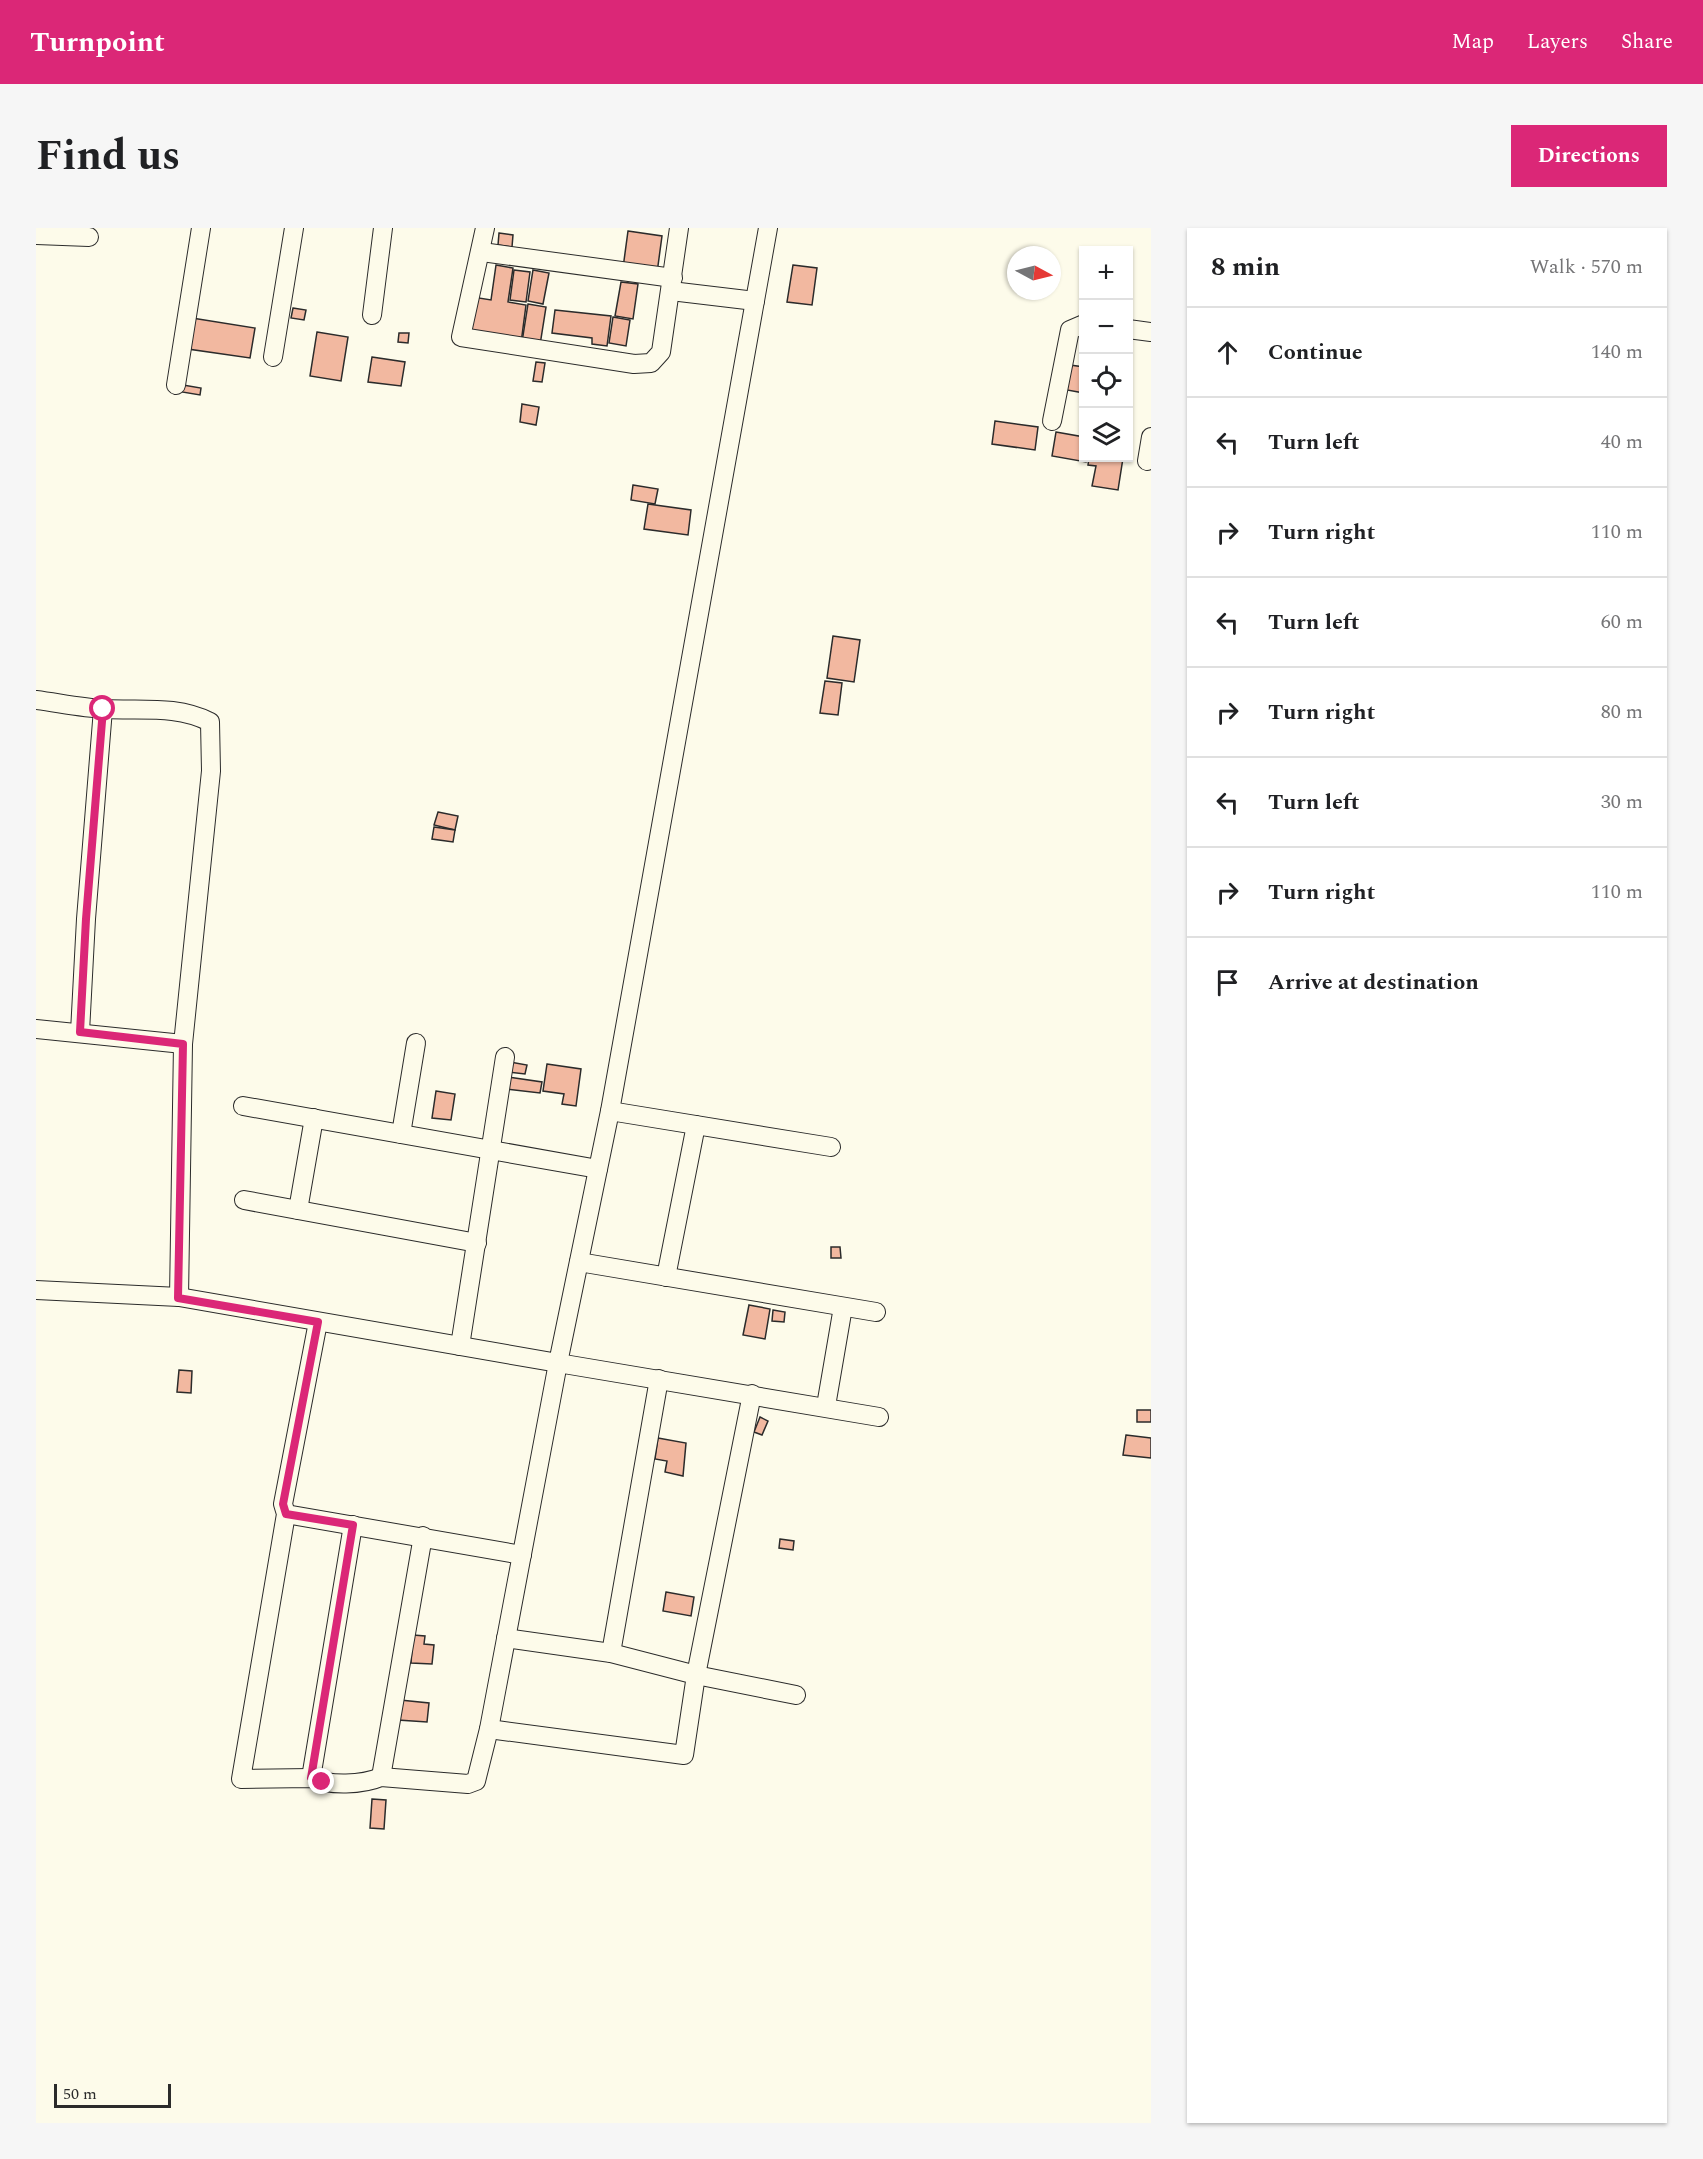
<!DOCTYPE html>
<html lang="en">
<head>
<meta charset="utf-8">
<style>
  body { margin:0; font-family:Spectral,serif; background:#f6f6f6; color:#202124 }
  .controls { position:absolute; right:18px; top:18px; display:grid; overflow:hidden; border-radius:0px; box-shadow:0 2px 4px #0004 }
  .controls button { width:54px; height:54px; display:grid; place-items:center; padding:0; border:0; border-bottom:2px solid #e0e0e0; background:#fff; color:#202124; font:30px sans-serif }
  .compass { position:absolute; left:971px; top:18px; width:54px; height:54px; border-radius:50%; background:#fff; box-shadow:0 2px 4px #0004; rotate:97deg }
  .scale { position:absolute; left:18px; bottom:15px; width:117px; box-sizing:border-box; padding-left:6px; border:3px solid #2b2b2b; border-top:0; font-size:16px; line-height:21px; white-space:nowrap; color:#2b2b2b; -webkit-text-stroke:4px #fdfbea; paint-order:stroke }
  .stop { position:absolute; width:18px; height:18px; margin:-14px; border:4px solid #db2777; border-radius:50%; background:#fff }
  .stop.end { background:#db2777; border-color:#fff; box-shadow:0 2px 6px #0008 }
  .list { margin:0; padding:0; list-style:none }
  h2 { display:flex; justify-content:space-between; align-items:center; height:78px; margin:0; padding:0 24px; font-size:26px }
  h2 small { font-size:20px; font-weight:400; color:#757577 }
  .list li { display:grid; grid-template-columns:39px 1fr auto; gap:18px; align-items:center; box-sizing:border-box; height:90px; padding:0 24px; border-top:2px solid #e0e0e0 }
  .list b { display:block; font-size:22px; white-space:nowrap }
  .list em { font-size:20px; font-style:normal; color:#757577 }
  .icon { flex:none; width:33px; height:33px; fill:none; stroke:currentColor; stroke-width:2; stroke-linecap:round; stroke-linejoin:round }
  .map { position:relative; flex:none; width:1115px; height:1895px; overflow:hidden; border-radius:0px }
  header { display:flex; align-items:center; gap:36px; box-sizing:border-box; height:84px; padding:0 30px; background:#db2777; color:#fff }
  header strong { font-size:28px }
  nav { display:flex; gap:33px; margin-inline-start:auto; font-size:21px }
  .intro { display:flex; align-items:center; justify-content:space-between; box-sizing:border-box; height:144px; padding:0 36px }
  h1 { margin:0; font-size:42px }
  .button { padding:15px 27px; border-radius:0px; background:#db2777; color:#fff; font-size:21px; font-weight:700 }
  main { display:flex; gap:36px; padding:0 36px }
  aside { flex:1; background:#fff; border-radius:0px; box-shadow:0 2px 4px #0004 }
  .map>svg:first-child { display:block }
  .building { fill:#f2b8a0; stroke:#2b2b2b; stroke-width:1.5 }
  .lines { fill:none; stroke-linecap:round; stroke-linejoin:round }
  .minor-casing { stroke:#2b2b2b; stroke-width:20 }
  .minor { stroke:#fdfbea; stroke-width:18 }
  .route { stroke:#db2777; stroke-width:8 }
</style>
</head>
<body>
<header>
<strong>Turnpoint</strong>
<nav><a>Map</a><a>Layers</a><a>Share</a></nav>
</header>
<div class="intro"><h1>Find us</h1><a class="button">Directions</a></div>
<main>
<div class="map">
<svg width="1115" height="1895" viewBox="0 0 1115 1895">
  <rect width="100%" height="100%" fill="#fdfbea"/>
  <g class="building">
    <path d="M592,3L626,8L621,45L587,40Z"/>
    <path d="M463,5L477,7L476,19L462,17Z"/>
    <path d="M460,37L477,40L472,74L490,77L485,115L432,107L437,69L455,72Z"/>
    <path d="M757,37L781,40L776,77L751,74Z"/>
    <path d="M478,42L494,44L490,74L474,72Z"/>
    <path d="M497,42L513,45L507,76L492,73Z"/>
    <path d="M585,54L602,56L597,91L579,88Z"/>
    <path d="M492,76L510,79L504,117L486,114Z"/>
    <path d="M257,80L270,82L268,92L255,90Z"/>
    <path d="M519,82L575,88L571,118L556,116V110L516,105Z"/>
    <path d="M577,89L594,92L590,118L573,115Z"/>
    <path d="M156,90L219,100L214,130L152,121Z"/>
    <path d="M281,104L312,109L305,153L274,148Z"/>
    <path d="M363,105H373L372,115L362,114Z"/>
    <path d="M336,129L369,134L365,158L332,154Z"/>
    <path d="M500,134L509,135L506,154L497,153Z"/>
    <path d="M1034,137L1048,139V165L1031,162Z"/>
    <path d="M147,157L165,160L164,167L146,164Z"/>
    <path d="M486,176L503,179L500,197L484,194Z"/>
    <path d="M959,193L1002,199L999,222L956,216Z"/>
    <path d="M1020,204L1048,209V230H1051L1050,234L1016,228Z"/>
    <path d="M1053,230H1087L1082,262L1056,258L1060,238L1052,237Z"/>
    <path d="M597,257L622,261L619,276L595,272Z"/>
    <path d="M612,276L655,282L652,307L608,301Z"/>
    <path d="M797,408L824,412L818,454L791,450Z"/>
    <path d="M789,453L806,455L802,487L784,485Z"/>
    <path d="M402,584L422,588L419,602L398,597Z"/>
    <path d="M398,599L419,602L417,614L396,611Z"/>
    <path d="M474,834L491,837L489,846L472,844Z"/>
    <path d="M511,836L545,841L540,878L526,876L528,866L507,863Z"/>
    <path d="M472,849L506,854L504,865L470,861Z"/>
    <path d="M400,863L419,866L415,892L396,890Z"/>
    <path d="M795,1019H804L805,1030H795Z"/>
    <path d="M713,1077L734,1081L729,1111L707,1107Z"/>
    <path d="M737,1082L749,1084L748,1094L736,1093Z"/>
    <path d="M143,1142L156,1143L155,1165L141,1164Z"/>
    <rect x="1101" y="1182" width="14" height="12"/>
    <path d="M724,1189L732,1193L726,1207L718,1204Z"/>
    <path d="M1090,1207L1115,1210V1230L1087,1227Z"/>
    <path d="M622,1210L650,1215L647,1248L629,1244L631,1233L619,1231Z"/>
    <path d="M744,1311L758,1313L757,1322L743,1320Z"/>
    <path d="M630,1364L658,1369L655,1388L627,1383Z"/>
    <path d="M377,1407L389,1408L388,1416L398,1417L396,1436L375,1435Z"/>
    <path d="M364,1472L393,1475L391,1494L362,1492Z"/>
    <path d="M336,1571L350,1572L348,1601L334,1600Z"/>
  </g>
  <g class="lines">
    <defs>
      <g id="minor">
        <path d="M449,0L425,109L598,136L615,135L625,124L643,0"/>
        <path d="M0,7L53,9"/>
        <path d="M446,24L637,50"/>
        <path d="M635,63L719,73"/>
        <path d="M336,87L347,0"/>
        <path d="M1092,101L1115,104"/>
        <path d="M237,129L258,0"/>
        <path d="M140,157L165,0"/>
        <path d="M1016,193L1034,102L1048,96"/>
        <path d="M1111,233L1115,209"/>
        <path d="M0,472C23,475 46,480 69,481C106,483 141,477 174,494L175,543L147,816L143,1069"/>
        <path d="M0,801L147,816"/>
        <path d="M44,804L50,691L67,481"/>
        <path d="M207,878L562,941"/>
        <path d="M574,883L795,919"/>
        <path d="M365,906L380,815"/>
        <path d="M208,972L441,1015"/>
        <path d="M262,982L278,890"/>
        <path d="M543,1034L840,1084"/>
        <path d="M630,1049L660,897"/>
        <path d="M0,1062L143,1069L522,1135L574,883L732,0"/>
        <path d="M282,1094L247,1276L250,1286L205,1551L275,1550C294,1558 326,1557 345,1549L432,1556L440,1553L453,1501L522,1135L843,1189"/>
        <path d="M424,1118L469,829"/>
        <path d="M790,1178L807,1079"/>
        <path d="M250,1286L486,1327"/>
        <path d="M470,1410L575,1425L660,1447L760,1467"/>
        <path d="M575,1425L623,1151"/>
        <path d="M453,1501L648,1527L660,1447L716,1166"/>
        <path d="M345,1549L387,1308"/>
        <path d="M275,1550L317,1297"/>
      </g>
    </defs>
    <use href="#minor" class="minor-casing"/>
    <use href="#minor" class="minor"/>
  </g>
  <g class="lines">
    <path class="route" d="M67,481L50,691L44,804L147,816L142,1070L282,1094L247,1276L250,1286L317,1297L275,1550L286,1554"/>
  </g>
</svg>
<div class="controls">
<button>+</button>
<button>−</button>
<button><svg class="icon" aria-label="locate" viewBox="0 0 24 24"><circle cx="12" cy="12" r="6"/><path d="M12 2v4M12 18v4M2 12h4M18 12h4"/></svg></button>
<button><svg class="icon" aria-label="layers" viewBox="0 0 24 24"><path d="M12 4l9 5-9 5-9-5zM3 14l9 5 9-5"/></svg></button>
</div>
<svg class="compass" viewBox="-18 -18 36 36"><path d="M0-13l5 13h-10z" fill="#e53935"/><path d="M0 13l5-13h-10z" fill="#757577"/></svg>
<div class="scale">50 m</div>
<div class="stop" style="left:67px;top:481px"></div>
<div class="stop end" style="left:286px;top:1554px"></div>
</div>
<aside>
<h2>8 min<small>Walk · 570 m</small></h2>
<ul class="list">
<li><svg class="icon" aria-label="ahead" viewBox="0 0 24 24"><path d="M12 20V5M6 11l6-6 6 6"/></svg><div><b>Continue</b></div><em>140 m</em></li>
<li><svg class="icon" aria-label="left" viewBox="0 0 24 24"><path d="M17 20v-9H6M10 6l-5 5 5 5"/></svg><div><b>Turn left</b></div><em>40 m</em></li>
<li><svg class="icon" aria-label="right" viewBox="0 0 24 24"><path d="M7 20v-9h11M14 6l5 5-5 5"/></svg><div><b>Turn right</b></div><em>110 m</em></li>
<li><svg class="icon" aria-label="left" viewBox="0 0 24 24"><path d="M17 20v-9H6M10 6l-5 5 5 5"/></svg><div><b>Turn left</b></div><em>60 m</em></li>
<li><svg class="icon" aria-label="right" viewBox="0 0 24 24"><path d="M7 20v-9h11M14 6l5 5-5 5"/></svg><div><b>Turn right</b></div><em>80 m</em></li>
<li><svg class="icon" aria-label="left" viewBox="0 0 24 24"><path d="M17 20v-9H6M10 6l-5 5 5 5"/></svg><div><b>Turn left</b></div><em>30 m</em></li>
<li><svg class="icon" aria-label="right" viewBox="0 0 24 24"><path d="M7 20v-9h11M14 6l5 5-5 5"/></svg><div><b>Turn right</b></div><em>110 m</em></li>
<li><svg class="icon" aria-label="arrive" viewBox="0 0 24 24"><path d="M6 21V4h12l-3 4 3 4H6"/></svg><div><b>Arrive at destination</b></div></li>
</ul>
</aside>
</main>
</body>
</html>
